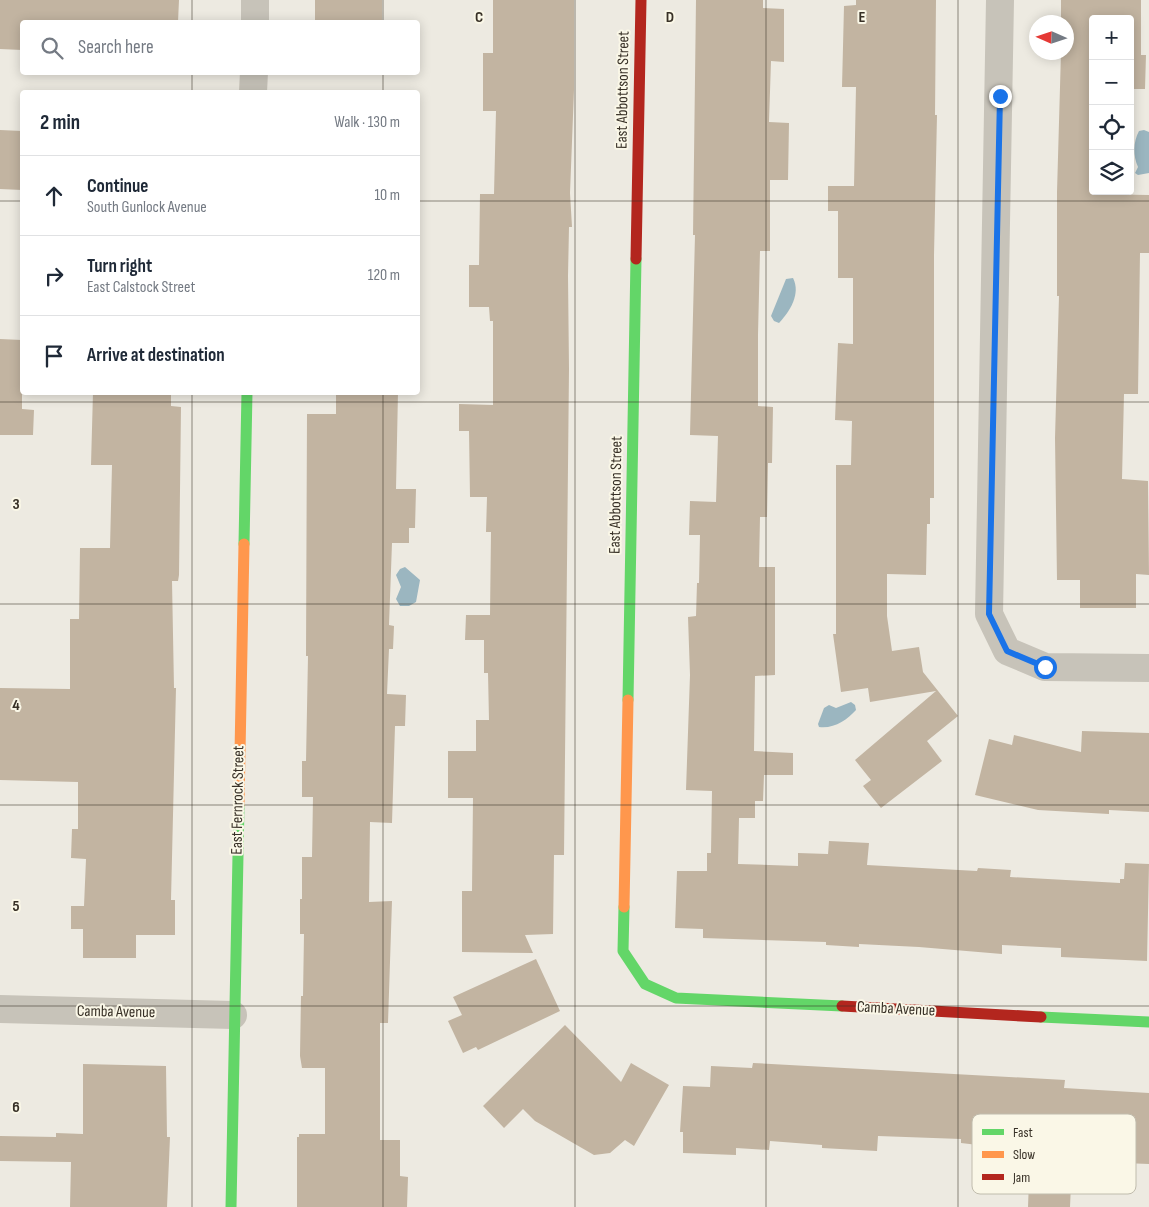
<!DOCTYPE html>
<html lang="en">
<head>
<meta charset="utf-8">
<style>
  body { margin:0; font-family:"Sofia Sans Condensed",sans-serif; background:#f6f6f7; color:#1f2937 }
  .controls { position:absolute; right:15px; top:15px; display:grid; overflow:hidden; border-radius:5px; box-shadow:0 2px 12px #0003 }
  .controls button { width:45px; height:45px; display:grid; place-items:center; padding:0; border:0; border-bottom:1px solid #e0e1e3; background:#fff; color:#1f2937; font:25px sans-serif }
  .compass { position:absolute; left:1029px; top:15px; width:45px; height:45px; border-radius:50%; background:#fff; box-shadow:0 2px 12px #0003; rotate:273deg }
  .stop { position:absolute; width:15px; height:15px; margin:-11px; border:4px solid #1a73e8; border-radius:50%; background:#fff }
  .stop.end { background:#1a73e8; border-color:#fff; box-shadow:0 1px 5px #0008 }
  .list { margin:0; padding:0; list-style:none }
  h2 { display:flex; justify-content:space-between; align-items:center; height:65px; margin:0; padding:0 20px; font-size:21px }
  h2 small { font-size:16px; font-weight:400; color:#747a83 }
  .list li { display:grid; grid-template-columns:32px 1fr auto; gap:15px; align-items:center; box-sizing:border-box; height:80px; padding:0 20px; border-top:1px solid #e0e1e3 }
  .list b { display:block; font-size:19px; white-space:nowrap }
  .list p { margin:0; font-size:16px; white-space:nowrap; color:#747a83 }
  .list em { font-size:16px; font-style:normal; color:#747a83 }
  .icon { flex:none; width:28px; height:28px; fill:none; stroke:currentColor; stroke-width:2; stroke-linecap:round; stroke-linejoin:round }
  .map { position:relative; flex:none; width:1149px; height:1207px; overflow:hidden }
  .search { position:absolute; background:#fff; box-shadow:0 2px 12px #0003; left:20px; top:20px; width:400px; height:55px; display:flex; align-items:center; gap:12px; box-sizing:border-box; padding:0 18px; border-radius:5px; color:#747a83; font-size:19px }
  .panel { position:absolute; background:#fff; box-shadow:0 2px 12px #0003; left:20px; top:90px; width:400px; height:305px; border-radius:5px }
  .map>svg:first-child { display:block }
  .water { fill:#9bb6c0 }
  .building { fill:#c2b4a1 }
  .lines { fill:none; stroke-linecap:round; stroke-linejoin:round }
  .street { stroke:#c7c3b9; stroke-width:28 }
  .fast { stroke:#63d668; stroke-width:11 }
  .slow { stroke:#ff974d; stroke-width:11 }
  .jam { stroke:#b3261e; stroke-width:11 }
  .route { stroke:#1a73e8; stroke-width:6 }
  .grid { fill:none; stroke:#383127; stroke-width:1; stroke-opacity:0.55 }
  .labels { text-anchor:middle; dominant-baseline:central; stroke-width:4; stroke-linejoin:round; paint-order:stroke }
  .street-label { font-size:16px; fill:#383127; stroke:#faf7e7 }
  .key { fill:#faf7e7; stroke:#c0bcad; stroke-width:1 }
  .key-label { font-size:14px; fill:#383127 }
  .grid-label { font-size:16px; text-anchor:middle; font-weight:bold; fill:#383127; stroke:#faf7e7; stroke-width:4; stroke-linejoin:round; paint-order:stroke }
</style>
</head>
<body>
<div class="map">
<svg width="1149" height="1207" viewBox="0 0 1149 1207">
  <rect width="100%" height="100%" fill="#edeae1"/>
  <g class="water">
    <path d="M1144,130L1149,132V173L1138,175L1135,173L1138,167C1133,156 1133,142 1139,131Z"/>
    <path d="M793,278C801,294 790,311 779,323L774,321L771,316L786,279Z"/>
    <path d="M405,567L420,580L416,602L409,606H400L396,599L401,587L396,575L400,569Z"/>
    <path d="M851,702L855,705L856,710C847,720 834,729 819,727L818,724L824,708L829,705L836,708Z"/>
  </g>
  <g class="building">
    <path d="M0,0H179L178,22H22V50L0,49Z"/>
    <rect x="315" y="0" width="67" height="22"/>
    <path d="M493,0H574V90L570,193L572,227H569L568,276L569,369L564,855H554L553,934L525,935L533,953L462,952V891H472L473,798H448V751H476V720H489L488,673H484V640H465L466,615H490L491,532H486L487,497H470L469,431H459V404L493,405V321H490L489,307H469V265H479L480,194H494L496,111H483V53H493Z"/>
    <path d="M696,0H763V8L784,9V62L771,61L769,122L789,123L788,180H770V251H760L758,335V406L773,407L772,463H768L767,517H760L759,567H775V675L755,676L754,751L793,753V775H764L763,801H755V818H739L738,864L798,866V853L828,854L829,841L869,843L867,865L977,871L978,868L1011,870L1010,877L1120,883V879H1124L1125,863L1149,864L1147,961L1061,957V948L1002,945V954L919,947L859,944V947L826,945V942L703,938V929L675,928L677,871H707V853H711L712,791L686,790L690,675L688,617L696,616L697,583H699L700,535H689L690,501L716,502L718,436L690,435L695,235H693Z"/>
    <path d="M856,0H936L935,115H937L934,255V498H930V524H927L926,575L887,574V616L892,651L919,647L923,672L958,716L927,741L942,761L881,808L863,786L871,780L855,760L936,691L870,702L868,688L841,692L833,634H836V465H851L852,421L835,420L838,343L853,344V278H838V211H828V186H854L856,87H842L844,6L856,5Z"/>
    <path d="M1061,0H1141V55H1146L1145,89H1130V19H1093L1092,194L1149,195V253H1140L1138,394H1124L1122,479L1148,481L1149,575L1136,574V608H1080V580H1057L1055,438L1059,296H1057V192L1061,52H1066V22H1061Z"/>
    <path d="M0,130L22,131V190L0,189Z"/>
    <path d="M0,339L22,340V409L34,410L33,435H0Z"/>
    <path d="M93,392H171V406L181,407L179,575L178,581H172L174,688H176L171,900H175V935H136V958H83V929H71V906H84L86,859L71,858L72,829H78V782L0,780V688L70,689V619H79L80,548H110L112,465H91Z"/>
    <path d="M336,392H398L396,489H416L415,528H409V543H392L389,625L394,626L393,649H389L387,694L406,695L405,726H395L392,823L370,822L369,902L392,901L388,1023H380V1140H400V1176L408,1177L407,1207H297V1137H299V1134H325V1068H302L300,1056L301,996H303L304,934H300V899H302V857H312L313,797H302V761H306L308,656H306L307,414H336Z"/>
    <path d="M1082,731L1149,733V812L1109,810V814L1038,810L975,795L989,739L1012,745L1014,735L1081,752Z"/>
    <path d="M536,959L560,1011L478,1050L476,1047L463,1053L448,1021L462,1015L453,997Z"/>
    <path d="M565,1025L621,1082L631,1063L669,1085L634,1146L625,1140L610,1153L594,1155L535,1121L523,1109L504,1128L483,1106Z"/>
    <path d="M753,1063L1065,1080L1064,1088L1149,1093V1164L1072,1161L1070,1207H1028L1030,1154L978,1151V1145L961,1143V1139L878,1136L877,1151L822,1148V1145L770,1141L769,1150L736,1148V1155L683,1153V1132H680L683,1086L710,1087L711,1066L752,1068Z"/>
    <path d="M83,1064L166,1066L167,1137H170L167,1207H70L71,1162L0,1161V1136L56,1137V1133L83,1134Z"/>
  </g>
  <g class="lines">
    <g class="street">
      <path d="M1000,0L989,614L1007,651L1045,667L1149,668"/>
      <path d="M255,22V0"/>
      <path d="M253,92L254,72"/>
      <path d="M0,1009L233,1015"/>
    </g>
    <g class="fast">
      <path d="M244,544L247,392"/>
      <path d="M628,700L636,259"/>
      <path d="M624,907L623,951L645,984L676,998L842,1006"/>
      <path d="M1041,1017L1149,1022"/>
      <path d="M231,1207L239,805"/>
    </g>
    <g class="slow">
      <path d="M239,805L244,544"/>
      <path d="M624,907L628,700"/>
    </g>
    <g class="jam">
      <path d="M636,259L641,0"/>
      <path d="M842,1006L1041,1017"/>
    </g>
  </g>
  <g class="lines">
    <path class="route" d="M1000,96L989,614L1007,651L1045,667"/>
  </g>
  <path class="grid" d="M192,0V22M383,0V22M575,0V1207M766,0V1207M958,0V1207M192,72V92M383,72V92M0,201H22M418,201H1149M192,392V1207M383,392V1207M0,402H1149M0,604H1149M0,805H1149M0,1006H1149"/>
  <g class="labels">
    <g class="street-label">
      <text transform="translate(623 90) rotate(-89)">East Abbottson Street</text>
      <text transform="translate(616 495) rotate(-89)">East Abbottson Street</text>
      <text transform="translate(238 800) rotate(-89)">East Fernrock Street</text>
      <text transform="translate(896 1009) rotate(3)">Camba Avenue</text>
      <text transform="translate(116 1012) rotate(1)">Camba Avenue</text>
    </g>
  </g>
  <rect x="972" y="1114" width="164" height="80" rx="8" class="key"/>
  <rect x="982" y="1129" width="22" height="6" fill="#63d668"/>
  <rect x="982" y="1151" width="22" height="7" fill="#ff974d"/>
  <rect x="982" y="1174" width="22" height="6" fill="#b3261e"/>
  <g class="key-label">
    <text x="1013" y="1137">Fast</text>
    <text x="1013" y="1159">Slow</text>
    <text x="1013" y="1182">Jam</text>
  </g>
  <g class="grid-label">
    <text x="479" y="22">C</text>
    <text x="670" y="22">D</text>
    <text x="862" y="22">E</text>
    <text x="16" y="509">3</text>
    <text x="16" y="710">4</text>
    <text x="16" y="911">5</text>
    <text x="16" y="1112">6</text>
  </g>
</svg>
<div class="controls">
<button>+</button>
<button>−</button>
<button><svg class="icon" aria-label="locate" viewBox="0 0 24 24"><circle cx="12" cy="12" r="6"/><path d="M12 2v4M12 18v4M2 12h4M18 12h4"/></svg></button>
<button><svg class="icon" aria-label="layers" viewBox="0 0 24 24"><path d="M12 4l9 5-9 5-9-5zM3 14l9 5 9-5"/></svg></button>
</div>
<svg class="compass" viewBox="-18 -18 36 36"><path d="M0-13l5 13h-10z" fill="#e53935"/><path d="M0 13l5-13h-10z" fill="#747a83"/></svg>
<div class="stop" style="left:1045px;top:667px"></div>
<div class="stop end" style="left:1000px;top:96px"></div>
<div class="search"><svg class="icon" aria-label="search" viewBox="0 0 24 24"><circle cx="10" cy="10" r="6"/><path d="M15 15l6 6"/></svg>Search here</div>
<section class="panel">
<h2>2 min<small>Walk · 130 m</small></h2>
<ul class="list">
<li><svg class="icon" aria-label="ahead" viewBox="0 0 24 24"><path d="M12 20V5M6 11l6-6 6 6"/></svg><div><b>Continue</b><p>South Gunlock Avenue</p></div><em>10 m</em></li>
<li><svg class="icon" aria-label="right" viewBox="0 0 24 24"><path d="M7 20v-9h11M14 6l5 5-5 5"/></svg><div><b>Turn right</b><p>East Calstock Street</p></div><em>120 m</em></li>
<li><svg class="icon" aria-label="arrive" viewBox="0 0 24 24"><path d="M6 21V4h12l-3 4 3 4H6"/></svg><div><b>Arrive at destination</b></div></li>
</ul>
</section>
</div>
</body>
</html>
